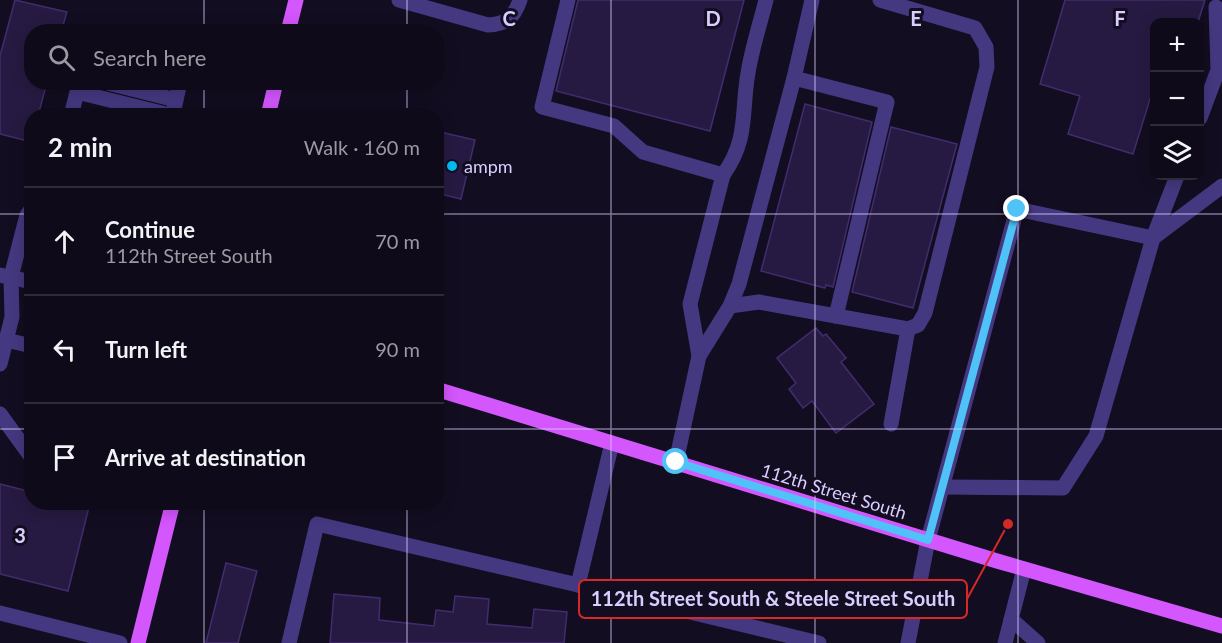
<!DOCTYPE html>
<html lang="en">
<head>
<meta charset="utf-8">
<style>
  body { margin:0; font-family:Lato,sans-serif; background:#1c1826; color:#f1f3f6 }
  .controls { position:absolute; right:18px; top:18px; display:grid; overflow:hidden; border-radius:12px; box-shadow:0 3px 15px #0003 }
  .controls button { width:54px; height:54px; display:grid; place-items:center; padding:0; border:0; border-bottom:2px solid #2e2b38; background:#0e0a19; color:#f1f3f6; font:30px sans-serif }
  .stop { position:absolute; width:18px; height:18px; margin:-14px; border:4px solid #4fc3f7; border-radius:50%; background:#fff }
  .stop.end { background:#4fc3f7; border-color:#fff; box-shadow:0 2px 6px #0008 }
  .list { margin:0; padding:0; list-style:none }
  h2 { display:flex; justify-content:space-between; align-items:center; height:78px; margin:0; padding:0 24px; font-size:26px }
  h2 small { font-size:20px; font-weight:400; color:#9b9aa2 }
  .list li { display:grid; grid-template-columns:39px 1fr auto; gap:18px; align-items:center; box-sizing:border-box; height:108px; padding:0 24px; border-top:2px solid #2e2b38 }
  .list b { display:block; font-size:22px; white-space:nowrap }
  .list p { margin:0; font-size:20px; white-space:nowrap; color:#9b9aa2 }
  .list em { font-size:20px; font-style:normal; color:#9b9aa2 }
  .icon { flex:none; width:33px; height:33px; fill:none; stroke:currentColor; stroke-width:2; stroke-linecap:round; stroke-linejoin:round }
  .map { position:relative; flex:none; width:1222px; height:643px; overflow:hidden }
  .search { position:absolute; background:#0e0a19; box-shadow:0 3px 15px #0003; left:24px; top:24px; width:420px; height:66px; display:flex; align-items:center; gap:15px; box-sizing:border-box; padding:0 21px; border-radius:24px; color:#9b9aa2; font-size:22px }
  .panel { position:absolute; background:#0e0a19; box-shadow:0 3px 15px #0003; left:24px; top:108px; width:420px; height:402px; border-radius:24px }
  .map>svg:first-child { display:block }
  .building { fill:#271a42; stroke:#412c6e; stroke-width:1.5 }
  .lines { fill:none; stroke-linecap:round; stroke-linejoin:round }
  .minor { stroke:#443980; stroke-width:15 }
  .major { stroke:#d456fd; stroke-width:15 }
  .route { stroke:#4fc3f7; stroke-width:8 }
  .grid { fill:none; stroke:#daceff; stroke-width:1.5; stroke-opacity:0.55 }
  .poi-dot { fill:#02bff6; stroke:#130d21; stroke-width:2 }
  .labels { text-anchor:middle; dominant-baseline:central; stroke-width:6; stroke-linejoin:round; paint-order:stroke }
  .poi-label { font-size:18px; fill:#daceff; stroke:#130d21; text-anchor:start }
  .street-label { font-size:18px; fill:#daceff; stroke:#130d21 }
  .grid-label { font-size:20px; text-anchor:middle; font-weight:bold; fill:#daceff; stroke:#130d21; stroke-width:6; stroke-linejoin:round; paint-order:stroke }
  .leader { fill:none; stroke:#d62828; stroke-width:2 }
  .callout-dot { fill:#d62828; stroke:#130d21; stroke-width:2 }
  .callout { fill:#130d21; stroke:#d62828; stroke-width:2 }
  .callout-label { font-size:20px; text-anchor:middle; font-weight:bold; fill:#daceff }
</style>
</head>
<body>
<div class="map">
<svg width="1222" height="643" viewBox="0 0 1222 643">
  <rect width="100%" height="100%" fill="#130d21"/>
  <g class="building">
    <path d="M15,0L67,12L61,32H32V82H47L38,116H32V142L0,134V56Z"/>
    <path d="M578,0H744L710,131L556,91Z"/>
    <path d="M1065,0H1205L1198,22H1155V83L1133,154L1068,134L1080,96L1040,84Z"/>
    <path d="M805,104L872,122L833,287L826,285L825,288L761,271Z"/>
    <path d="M891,127L957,144L913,308L852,292Z"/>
    <path d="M436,131L475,140L461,199L436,193Z"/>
    <path d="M816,328L823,336L826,334L846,358L841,362L874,404L836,433L812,401L803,408L789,389L796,383L777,358Z"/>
    <path d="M0,484L32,492V502H74L89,507L68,591L0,574Z"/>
    <path d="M226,563L257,571L238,643H206Z"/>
    <path d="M334,594L380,598L379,620L434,626L436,610L453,612L455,596L489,599L487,624L532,628L534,609L567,612L564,643H330Z"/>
  </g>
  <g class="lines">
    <g class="minor">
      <path d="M399,0L488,25C506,24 514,18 520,0"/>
      <path d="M568,0L542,107L614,126L643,152L723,175C749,139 741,112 748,73C752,48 760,24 766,0"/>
      <path d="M794,78L812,0"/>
      <path d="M104,82L176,100"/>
      <path d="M174,109L180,82"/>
      <path d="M71,116L77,92L174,116"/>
      <path d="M1200,118L1218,70L1216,7"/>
      <path d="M0,275L32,282"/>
      <path d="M836,316L908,329L918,325L925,313L987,67L986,47L975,28L880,0"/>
      <path d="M6,340L32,346"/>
      <path d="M699,356L730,306L739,284L794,78L887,102L836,316L759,302L730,306"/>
      <path d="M0,364L12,317L11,277L27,215L32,208"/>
      <path d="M0,414L32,458"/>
      <path d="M891,424L908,329"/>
      <path d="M612,443L578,585L819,643"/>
      <path d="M676,462L699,356L690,304L723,175"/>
      <path d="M943,487L1063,488L1096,436L1153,238L1222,186"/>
      <path d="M0,613L120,643"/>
      <path d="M1011,619L1038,643"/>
      <path d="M289,643L317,524L578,585"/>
      <path d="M908,643L928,540L1017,209L1153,238L1177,176"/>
      <path d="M1005,643L1024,569"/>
    </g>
    <g class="major">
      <path d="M288,32L296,0"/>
      <path d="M268,116L276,82"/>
      <path d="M436,389L997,561L1222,626"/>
      <path d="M138,643L173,502"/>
    </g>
  </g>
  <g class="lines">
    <path class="route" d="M676,462L928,540L1017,209"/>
  </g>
  <path class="grid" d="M204,0V32M407,0V32M611,0V643M815,0V643M1018,0V643M204,82V116M407,82V116M0,214H32M436,214H1222M0,429H32M436,429H1222M204,502V643M407,502V643"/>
  <circle class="poi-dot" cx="452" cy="166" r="6"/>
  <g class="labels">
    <g class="poi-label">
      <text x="464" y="166">ampm</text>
    </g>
    <g class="street-label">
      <text transform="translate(834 491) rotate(17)">112th Street South</text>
    </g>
  </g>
  <g class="grid-label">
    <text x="509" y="26">C</text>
    <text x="713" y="26">D</text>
    <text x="916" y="26">E</text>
    <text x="1120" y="26">F</text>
    <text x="20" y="543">3</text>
  </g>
  <path class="leader" d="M1008 524L967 599"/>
  <circle class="callout-dot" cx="1008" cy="524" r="6"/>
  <rect class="callout" x="579" y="580" width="388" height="38" rx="6"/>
  <g class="callout-label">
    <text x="773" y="606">112th Street South &amp; Steele Street South</text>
  </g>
</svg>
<div class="controls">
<button>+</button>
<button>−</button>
<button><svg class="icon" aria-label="layers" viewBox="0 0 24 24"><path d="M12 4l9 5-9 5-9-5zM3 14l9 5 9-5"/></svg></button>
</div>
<div class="stop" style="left:676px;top:462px"></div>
<div class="stop end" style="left:1017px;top:209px"></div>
<div class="search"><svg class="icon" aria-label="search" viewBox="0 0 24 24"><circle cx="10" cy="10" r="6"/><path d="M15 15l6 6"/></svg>Search here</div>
<section class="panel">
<h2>2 min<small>Walk · 160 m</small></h2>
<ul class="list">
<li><svg class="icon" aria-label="ahead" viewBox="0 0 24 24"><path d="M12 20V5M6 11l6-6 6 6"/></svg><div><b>Continue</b><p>112th Street South</p></div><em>70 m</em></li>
<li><svg class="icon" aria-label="left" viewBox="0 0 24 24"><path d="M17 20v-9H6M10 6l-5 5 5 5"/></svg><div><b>Turn left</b></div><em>90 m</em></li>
<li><svg class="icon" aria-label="arrive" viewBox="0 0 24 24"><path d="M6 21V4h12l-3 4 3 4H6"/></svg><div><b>Arrive at destination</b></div></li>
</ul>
</section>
</div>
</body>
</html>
